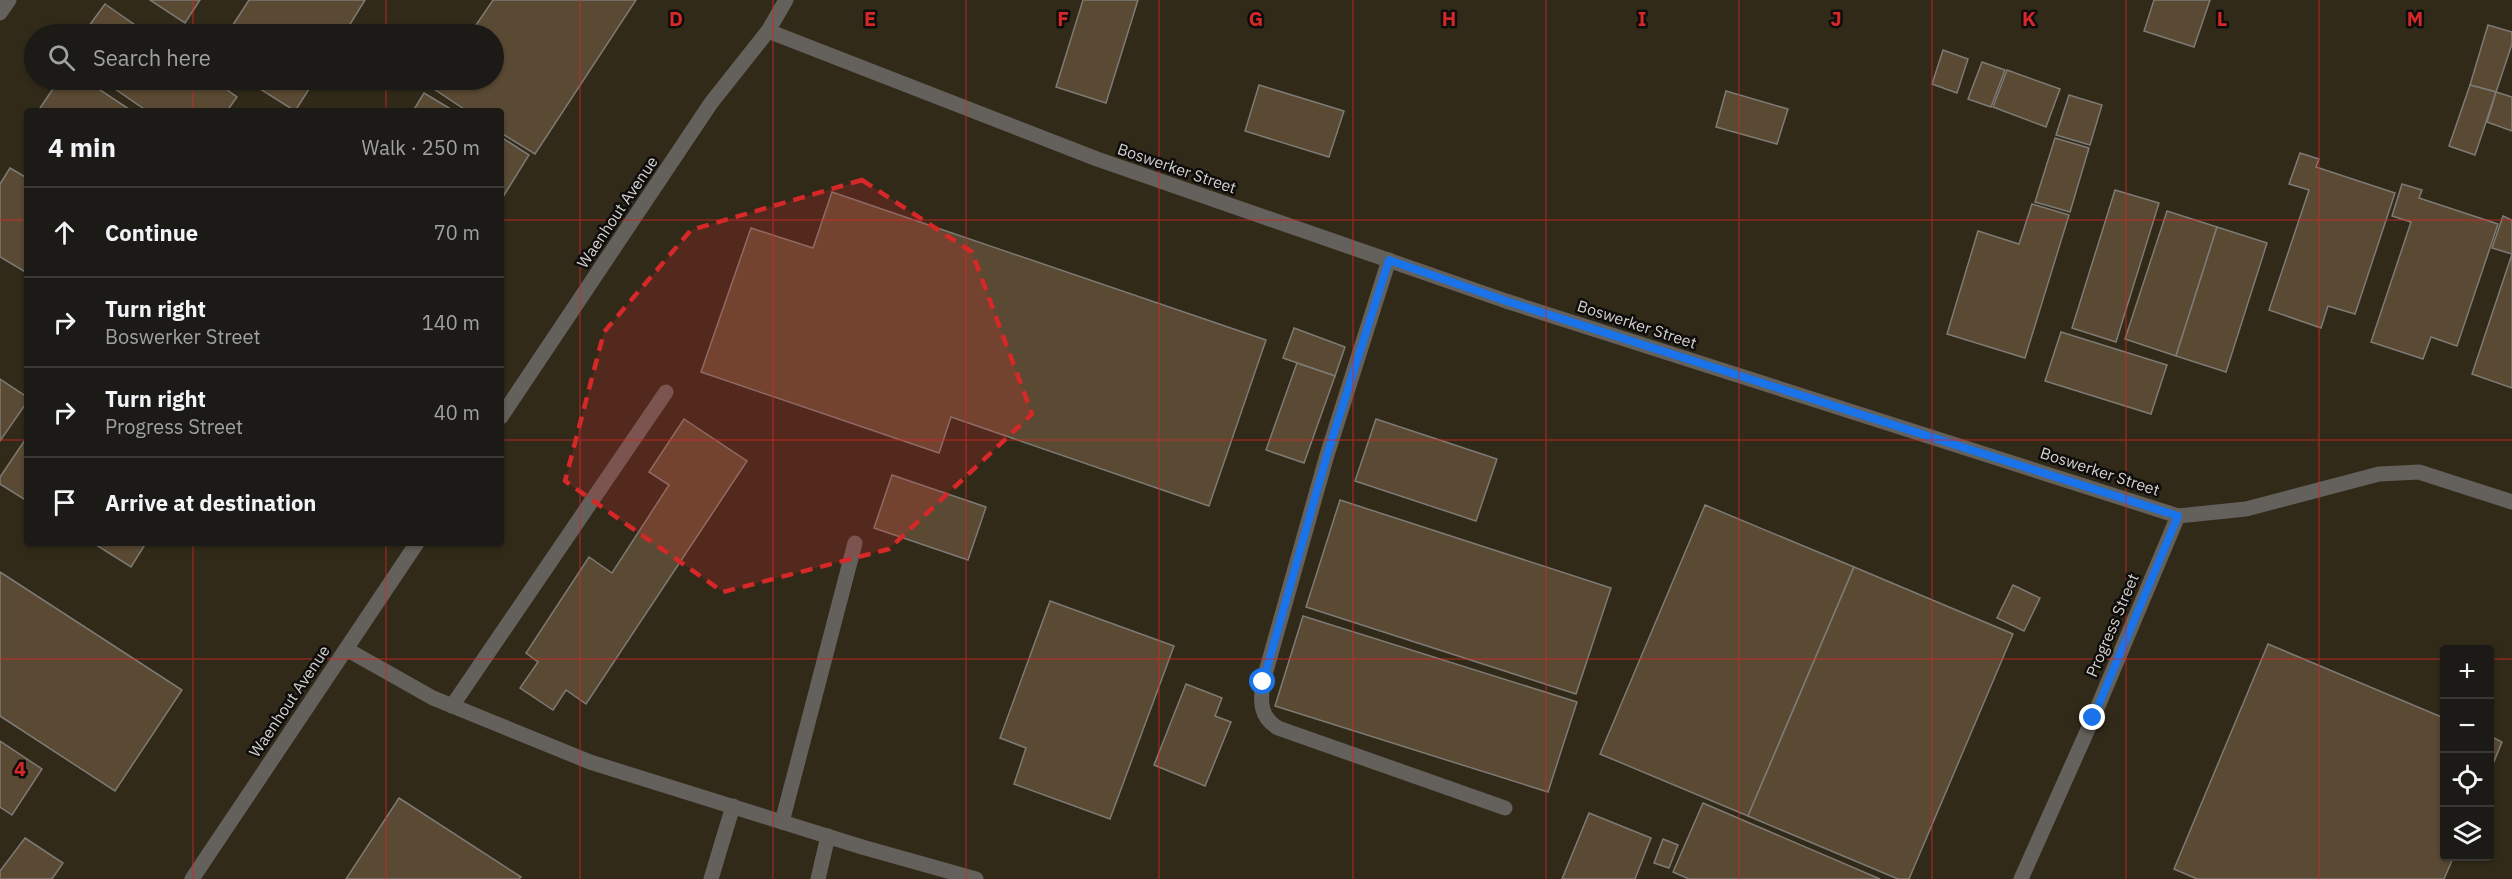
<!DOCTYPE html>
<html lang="en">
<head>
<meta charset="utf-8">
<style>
  body { margin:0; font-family:"IBM Plex Sans",sans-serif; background:#252320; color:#f1f3f6 }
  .controls { position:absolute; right:18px; bottom:18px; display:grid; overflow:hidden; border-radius:6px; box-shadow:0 2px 4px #0004 }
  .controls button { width:54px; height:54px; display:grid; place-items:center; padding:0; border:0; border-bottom:2px solid #3a3836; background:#1c1a17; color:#f1f3f6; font:30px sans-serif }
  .stop { position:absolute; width:18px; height:18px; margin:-14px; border:4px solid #1a73e8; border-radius:50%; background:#fff }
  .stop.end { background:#1a73e8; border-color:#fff; box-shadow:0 2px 6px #0008 }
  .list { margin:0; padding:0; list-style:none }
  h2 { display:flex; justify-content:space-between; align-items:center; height:78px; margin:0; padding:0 24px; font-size:26px }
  h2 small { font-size:20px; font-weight:400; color:#a0a1a1 }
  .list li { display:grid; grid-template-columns:39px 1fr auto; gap:18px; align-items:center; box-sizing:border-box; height:90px; padding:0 24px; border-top:2px solid #3a3836 }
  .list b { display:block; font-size:22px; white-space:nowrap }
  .list p { margin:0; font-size:20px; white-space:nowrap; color:#a0a1a1 }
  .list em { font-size:20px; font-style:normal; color:#a0a1a1 }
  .icon { flex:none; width:33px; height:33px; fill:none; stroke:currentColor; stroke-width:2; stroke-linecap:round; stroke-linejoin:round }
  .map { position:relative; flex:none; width:2512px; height:879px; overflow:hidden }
  .search { position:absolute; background:#1c1a17; box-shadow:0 2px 4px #0004; left:24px; top:24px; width:480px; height:66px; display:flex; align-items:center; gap:15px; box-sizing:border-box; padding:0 21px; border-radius:33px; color:#a0a1a1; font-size:22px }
  .panel { position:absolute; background:#1c1a17; box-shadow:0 2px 4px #0004; left:24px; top:108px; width:480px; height:438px; border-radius:6px }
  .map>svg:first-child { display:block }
  .industrial { fill:#312a19; fill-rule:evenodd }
  .building { fill:#5a4a33; stroke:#7e7a75; stroke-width:1.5 }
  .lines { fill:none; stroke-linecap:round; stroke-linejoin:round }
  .minor { stroke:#64605b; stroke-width:15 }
  .route { stroke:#1a73e8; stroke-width:8 }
  .marked { fill:#d62828; fill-opacity:0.2; stroke:#d62828; stroke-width:4.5; stroke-dasharray:12 8; stroke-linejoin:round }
  .grid { fill:none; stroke:#d62828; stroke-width:1.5; stroke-opacity:0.55 }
  .labels { text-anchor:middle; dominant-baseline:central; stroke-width:5; stroke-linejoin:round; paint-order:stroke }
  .street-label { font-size:16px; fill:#d3d1ce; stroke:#0e0d0b }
  .grid-label { font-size:20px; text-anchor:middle; font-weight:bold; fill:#d62828; stroke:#0e0d0b; stroke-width:5; stroke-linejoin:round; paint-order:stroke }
</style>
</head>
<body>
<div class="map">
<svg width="2512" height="879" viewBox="0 0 2512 879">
  <rect width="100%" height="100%" fill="#26231f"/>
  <path class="industrial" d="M0,0H2512V879H0ZM34,34H494V80H34ZM27,111H501V543H27ZM2444,650H2490V856H2444Z"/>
  <g class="building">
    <path d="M150,0H200L185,23Z"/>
    <path d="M249,0H365L344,34H227Z"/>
    <path d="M493,0H636L535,154L501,133V111H467L434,89L440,80H494V34H470Z"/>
    <path d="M1083,0H1138L1106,103L1056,87Z"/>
    <path d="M2154,0H2210L2194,47L2144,31Z"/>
    <path d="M105,4L148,34H83Z"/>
    <path d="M2488,25L2512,32V44L2496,92L2470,85Z"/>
    <path d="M1943,50L1968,59L1957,93L1932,84Z"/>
    <path d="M1982,62L2005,70L1991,107L1968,99Z"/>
    <path d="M2007,70L2060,89L2046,127L1993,107Z"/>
    <path d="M59,80H85L132,111H38Z"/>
    <path d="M102,80H213L237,97L227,111H147Z"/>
    <path d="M246,80H315L295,111Z"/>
    <path d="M1259,85L1344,111L1329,157L1245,131Z"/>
    <path d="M2470,85L2496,92L2475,155L2449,146Z"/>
    <path d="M1726,91L1788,109L1777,144L1716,127Z"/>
    <path d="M2496,92L2512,97V131L2487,122Z"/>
    <path d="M424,93L454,111H413Z"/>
    <path d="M2069,95L2102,105L2090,145L2056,135Z"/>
    <path d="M501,137L529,155L501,200Z"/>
    <path d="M2055,138L2089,148L2070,212L2035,202Z"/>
    <path d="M2300,153L2319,159L2316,167L2395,193L2355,314L2328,306L2321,328L2269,310L2309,190L2289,184Z"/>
    <path d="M10,168L27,178V273L0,257V184Z"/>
    <path d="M2402,184L2422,190L2419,198L2498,224L2457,346L2431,337L2423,359L2371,342L2411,222L2392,216Z"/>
    <path d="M2115,190L2159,203L2116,342L2072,328Z"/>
    <path d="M832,192L1266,340L1209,506L951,417L939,453L701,372L751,228L813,248Z"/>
    <path d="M2032,204L2069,215L2025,358L1947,334L1978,231L2019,244Z"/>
    <path d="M2167,211L2217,227L2176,356L2125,339Z"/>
    <path d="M2503,216L2512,220V388L2472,374L2512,254L2492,248Z"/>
    <path d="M2217,227L2267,243L2226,372L2176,356Z"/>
    <path d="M1294,328L1345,347L1335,376L1283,358Z"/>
    <path d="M2061,332L2167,365L2151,414L2045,381Z"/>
    <path d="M1297,363L1335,376L1304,463L1266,450Z"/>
    <path d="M0,379L27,397V402L0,441Z"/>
    <path d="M684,419L747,461L586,704L566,690L553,710L520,688L538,662L526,653L589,557L612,573L669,485L649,472Z"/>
    <path d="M1376,419L1497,459L1476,521L1355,481Z"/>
    <path d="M27,437V501L0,484V477Z"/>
    <path d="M892,475L986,507L968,560L874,528Z"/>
    <path d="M1340,500L1611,588L1576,694L1306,607Z"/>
    <path d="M1705,505L1854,567L1748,816L1600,754Z"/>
    <path d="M93,543H146L131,567Z"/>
    <path d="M1854,567L2013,634L1909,879H1898L1748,816Z"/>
    <path d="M0,572L182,690L115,791L0,716Z"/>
    <path d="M2013,585L2040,598L2024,631L1997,618Z"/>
    <path d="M1050,601L1174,646L1110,819L1014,784L1026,748L1000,738Z"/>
    <path d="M1303,616L1577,702L1548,792L1275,706Z"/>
    <path d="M2268,644L2444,718V856H2454L2444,879H2197L2174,869Z"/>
    <path d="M1186,684L1222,698L1215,716L1231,722L1205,786L1154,765Z"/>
    <path d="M2490,736L2502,742L2490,771Z"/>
    <path d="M0,741L42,769L12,815L0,807Z"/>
    <path d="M399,798L521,877L519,879H346Z"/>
    <path d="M1703,803L1880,879H1689L1673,872Z"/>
    <path d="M1589,813L1651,838L1635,879H1562Z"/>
    <path d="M25,838L63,863L52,879H0V871Z"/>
    <path d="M1663,839L1678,845L1669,868L1654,863Z"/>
  </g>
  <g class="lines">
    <g class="minor">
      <path d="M0,13L9,0"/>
      <path d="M768,31L1097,159L1506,301L2178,516L2246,509L2379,474L2419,472L2512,502"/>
      <path d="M1389,260L1327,455L1263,682C1260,702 1260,717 1278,728L1505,808"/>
      <path d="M501,417L711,103L768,31L786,0"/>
      <path d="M346,649L433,698L590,762L862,847L976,879"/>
      <path d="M452,706L666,392"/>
      <path d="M782,822L855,543"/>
      <path d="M192,879L417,543"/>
      <path d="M711,879L733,806"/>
      <path d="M818,879L828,836"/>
      <path d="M2021,879L2093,718L2178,516"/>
    </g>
  </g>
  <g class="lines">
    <path class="route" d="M1263,682L1327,455L1389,260L1506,301L2178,516L2093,718"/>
  </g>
  <path class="marked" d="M862,180L972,252L1032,414L889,549L723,592L565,481L604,332L691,230Z"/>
  <path class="grid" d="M193,0V34M386,0V34M580,0V879M773,0V879M966,0V879M1159,0V879M1353,0V879M1546,0V879M1739,0V879M1932,0V879M2126,0V879M2319,0V879M193,80V111M386,80V111M0,220H27M501,220H2512M0,440H27M501,440H2512M193,543V879M386,543V879M0,659H2444M2490,659H2512"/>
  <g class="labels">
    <g class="street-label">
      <text transform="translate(1177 168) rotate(19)">Boswerker Street</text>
      <text transform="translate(617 212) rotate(-56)">Waenhout Avenue</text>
      <text transform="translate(1637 324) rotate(18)">Boswerker Street</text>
      <text transform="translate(2100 471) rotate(18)">Boswerker Street</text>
      <text transform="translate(2112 625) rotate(-67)">Progress Street</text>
      <text transform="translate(289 701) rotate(-56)">Waenhout Avenue</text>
    </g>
  </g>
  <g class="grid-label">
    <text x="676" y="26">D</text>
    <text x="870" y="26">E</text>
    <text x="1063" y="26">F</text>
    <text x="1256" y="26">G</text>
    <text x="1449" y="26">H</text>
    <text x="1642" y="26">I</text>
    <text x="1836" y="26">J</text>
    <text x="2029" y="26">K</text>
    <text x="2222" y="26">L</text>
    <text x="2415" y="26">M</text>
    <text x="20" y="776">4</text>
  </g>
</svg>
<div class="controls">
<button>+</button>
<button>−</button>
<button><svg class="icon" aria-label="locate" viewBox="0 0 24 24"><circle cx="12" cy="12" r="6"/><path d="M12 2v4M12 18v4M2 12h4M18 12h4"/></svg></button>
<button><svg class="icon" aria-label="layers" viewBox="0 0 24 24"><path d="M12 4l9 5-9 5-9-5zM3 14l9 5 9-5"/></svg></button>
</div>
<div class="stop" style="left:1263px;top:682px"></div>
<div class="stop end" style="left:2093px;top:718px"></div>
<div class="search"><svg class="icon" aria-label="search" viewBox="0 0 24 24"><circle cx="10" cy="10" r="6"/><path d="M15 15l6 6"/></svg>Search here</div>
<section class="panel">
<h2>4 min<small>Walk · 250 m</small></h2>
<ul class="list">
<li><svg class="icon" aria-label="ahead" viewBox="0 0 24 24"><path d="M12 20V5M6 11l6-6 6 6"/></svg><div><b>Continue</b></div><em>70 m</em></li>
<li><svg class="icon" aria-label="right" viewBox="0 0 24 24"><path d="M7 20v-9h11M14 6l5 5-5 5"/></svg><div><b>Turn right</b><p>Boswerker Street</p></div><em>140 m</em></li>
<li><svg class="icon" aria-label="right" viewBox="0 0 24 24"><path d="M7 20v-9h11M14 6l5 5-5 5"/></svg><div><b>Turn right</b><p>Progress Street</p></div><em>40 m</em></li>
<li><svg class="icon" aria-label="arrive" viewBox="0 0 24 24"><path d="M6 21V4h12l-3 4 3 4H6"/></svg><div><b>Arrive at destination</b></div></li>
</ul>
</section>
</div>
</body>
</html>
